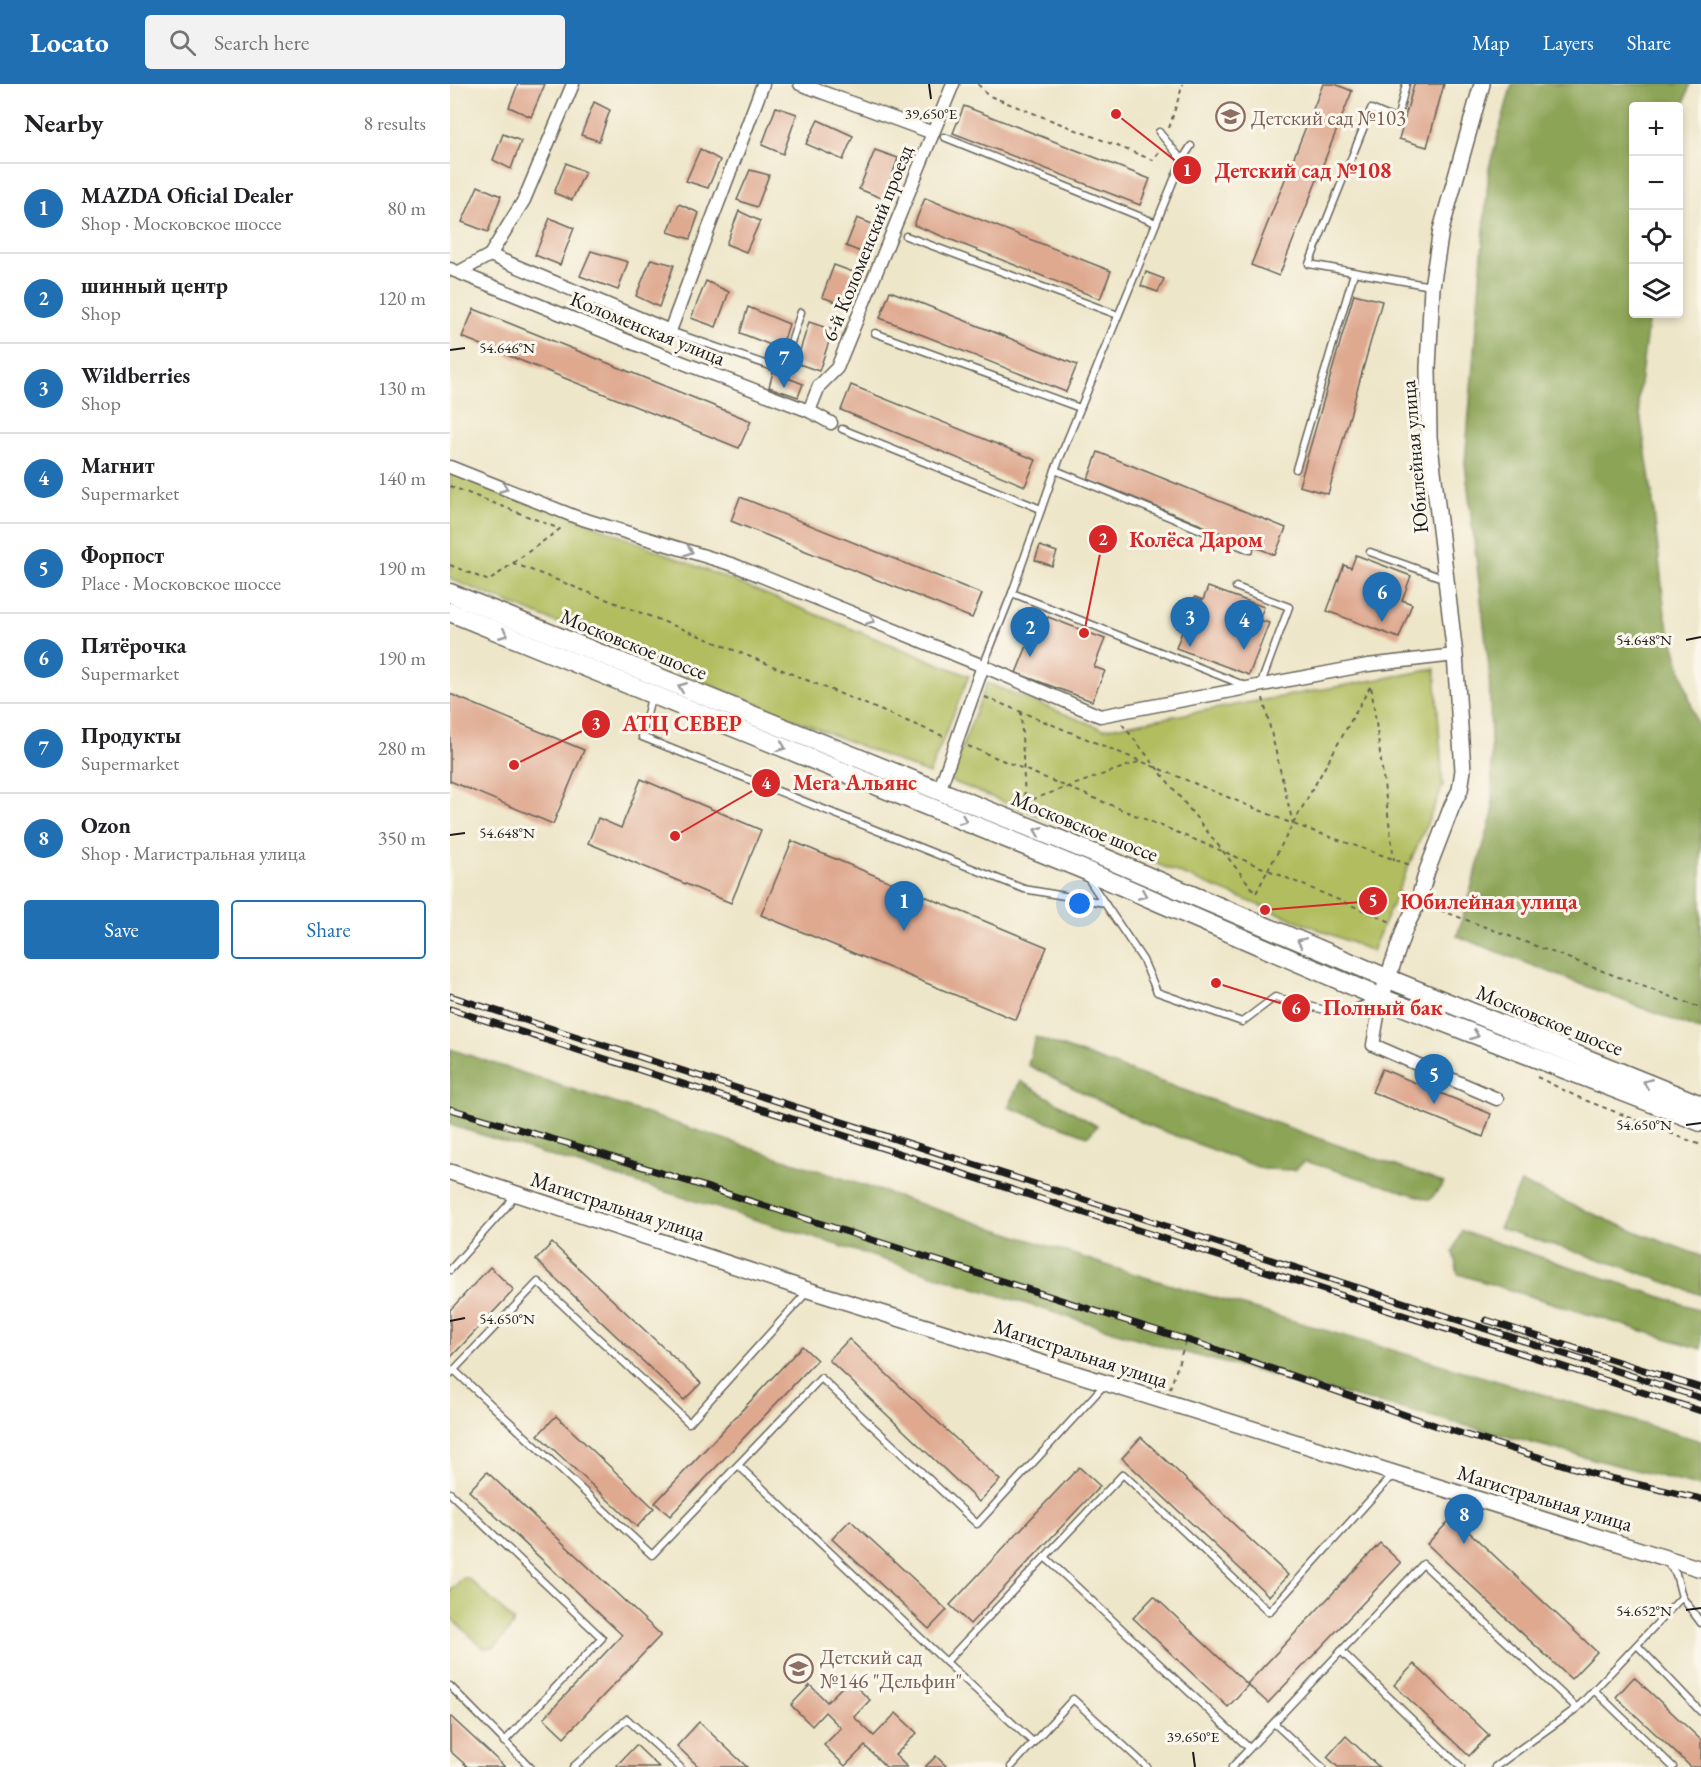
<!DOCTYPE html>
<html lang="en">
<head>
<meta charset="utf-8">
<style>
  body { margin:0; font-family:"EB Garamond",serif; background:#f2f2f2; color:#202124 }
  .controls { position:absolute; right:18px; top:18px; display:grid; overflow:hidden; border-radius:6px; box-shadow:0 3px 9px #0003 }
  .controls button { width:54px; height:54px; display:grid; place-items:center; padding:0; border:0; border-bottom:2px solid #e0e0e0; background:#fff; color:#202124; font:30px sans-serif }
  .you { position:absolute; left:630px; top:820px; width:21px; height:21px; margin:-15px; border:4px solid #fff; border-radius:50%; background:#1a73e8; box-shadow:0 0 0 9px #1a73e833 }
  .badge { display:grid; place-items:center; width:39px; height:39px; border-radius:50%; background:#1f6fb2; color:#fff; font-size:20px; font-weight:700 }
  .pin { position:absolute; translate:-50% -50px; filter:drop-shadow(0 2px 3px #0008) }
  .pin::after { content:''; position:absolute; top:32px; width:21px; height:18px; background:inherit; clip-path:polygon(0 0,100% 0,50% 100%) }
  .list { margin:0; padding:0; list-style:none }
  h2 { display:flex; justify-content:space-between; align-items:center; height:78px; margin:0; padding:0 24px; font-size:26px }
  h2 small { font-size:20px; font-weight:400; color:#757577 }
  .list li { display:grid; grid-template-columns:39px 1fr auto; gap:18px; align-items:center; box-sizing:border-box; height:90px; padding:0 24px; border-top:2px solid #e0e0e0 }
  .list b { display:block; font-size:22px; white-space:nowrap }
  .list p { margin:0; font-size:20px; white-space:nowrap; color:#757577 }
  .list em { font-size:20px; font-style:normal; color:#757577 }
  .actions { display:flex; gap:12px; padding:18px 24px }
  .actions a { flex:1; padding:14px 0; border:2px solid #1f6fb2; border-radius:6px; text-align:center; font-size:21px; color:#1f6fb2 }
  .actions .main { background:#1f6fb2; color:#fff }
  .icon { flex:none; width:33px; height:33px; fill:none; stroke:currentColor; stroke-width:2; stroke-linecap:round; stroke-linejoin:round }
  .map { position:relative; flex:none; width:1251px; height:1683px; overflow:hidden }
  header { display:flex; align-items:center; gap:36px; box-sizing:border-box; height:84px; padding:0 30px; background:#1f6fb2; color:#fff }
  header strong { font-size:28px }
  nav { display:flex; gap:33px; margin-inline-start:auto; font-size:21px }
  .search { width:420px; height:54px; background:#f2f2f2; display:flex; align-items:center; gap:15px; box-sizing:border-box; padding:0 21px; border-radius:6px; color:#757577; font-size:22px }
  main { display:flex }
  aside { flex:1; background:#fff }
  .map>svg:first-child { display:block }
  .green { fill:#b1bd5f; stroke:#666c3e; stroke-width:1.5 }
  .forest { fill:#8ca456; stroke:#546039; stroke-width:1.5 }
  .building { fill:#dfa990 }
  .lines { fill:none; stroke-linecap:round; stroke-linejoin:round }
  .service-casing { stroke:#666359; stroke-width:9 }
  .minor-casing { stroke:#666359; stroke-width:15 }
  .tertiary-casing { stroke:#666359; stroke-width:18 }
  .primary-casing { stroke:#666359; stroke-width:21 }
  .path { stroke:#666359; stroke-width:2; stroke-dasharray:4.5 4.5; stroke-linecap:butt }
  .service { stroke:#fff; stroke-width:6 }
  .minor { stroke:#fff; stroke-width:12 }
  .tertiary { stroke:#fff; stroke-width:15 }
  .primary { stroke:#fff; stroke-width:18 }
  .rail-casing { stroke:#1c1c1c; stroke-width:7 }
  .rail { stroke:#fbf7ec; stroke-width:4.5; stroke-dasharray:14; stroke-linecap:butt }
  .oneway { stroke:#999 }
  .ticks { fill:none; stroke:#1c1c1c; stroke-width:2 }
  .labels { text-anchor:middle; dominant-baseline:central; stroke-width:6; stroke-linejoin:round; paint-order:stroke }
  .education-label { font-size:21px; fill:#785e54; stroke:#fbf7ec; text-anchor:start }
  .street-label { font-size:21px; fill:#1c1c1c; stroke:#fbf7ec }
  .ticks-label { font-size:15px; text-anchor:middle; fill:#1c1c1c; stroke:#fbf7ec; stroke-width:6; stroke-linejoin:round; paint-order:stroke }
  .leader { fill:none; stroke:#d62828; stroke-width:2 }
  .callout-dot { fill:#d62828; stroke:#fbf7ec; stroke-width:2 }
  .mark-label { font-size:18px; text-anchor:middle; font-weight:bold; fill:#fff }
  .callout-label { font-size:22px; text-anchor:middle; font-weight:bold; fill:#d62828; stroke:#fbf7ec; stroke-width:6; stroke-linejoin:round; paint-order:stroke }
</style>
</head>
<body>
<header>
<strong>Locato</strong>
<div class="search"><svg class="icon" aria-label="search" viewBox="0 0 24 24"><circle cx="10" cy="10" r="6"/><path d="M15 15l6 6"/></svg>Search here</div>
<nav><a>Map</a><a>Layers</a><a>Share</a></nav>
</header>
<main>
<aside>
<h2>Nearby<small>8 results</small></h2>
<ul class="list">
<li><span class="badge">1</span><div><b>MAZDA Oficial Dealer</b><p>Shop · Московское шоссе</p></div><em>80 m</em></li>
<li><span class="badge">2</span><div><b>шинный центр</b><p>Shop</p></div><em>120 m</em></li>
<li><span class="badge">3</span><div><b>Wildberries</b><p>Shop</p></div><em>130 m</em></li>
<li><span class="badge">4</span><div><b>Магнит</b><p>Supermarket</p></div><em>140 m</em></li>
<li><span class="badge">5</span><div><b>Форпост</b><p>Place · Московское шоссе</p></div><em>190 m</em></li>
<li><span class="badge">6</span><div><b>Пятёрочка</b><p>Supermarket</p></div><em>190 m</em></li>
<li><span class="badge">7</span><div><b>Продукты</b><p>Supermarket</p></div><em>280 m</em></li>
<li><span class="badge">8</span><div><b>Ozon</b><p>Shop · Магистральная улица</p></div><em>350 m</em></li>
</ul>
<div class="actions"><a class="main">Save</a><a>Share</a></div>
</aside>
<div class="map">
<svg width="1251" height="1683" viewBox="0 0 1251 1683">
  <rect width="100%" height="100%" fill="#fbf7ec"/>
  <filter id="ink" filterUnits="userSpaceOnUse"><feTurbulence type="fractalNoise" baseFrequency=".0167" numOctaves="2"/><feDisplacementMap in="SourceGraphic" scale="12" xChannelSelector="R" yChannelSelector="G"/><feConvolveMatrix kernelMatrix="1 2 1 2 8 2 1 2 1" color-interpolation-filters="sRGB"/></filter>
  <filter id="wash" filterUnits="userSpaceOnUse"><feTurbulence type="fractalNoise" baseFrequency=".008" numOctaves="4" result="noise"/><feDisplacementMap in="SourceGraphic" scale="24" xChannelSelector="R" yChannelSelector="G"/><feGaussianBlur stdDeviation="1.35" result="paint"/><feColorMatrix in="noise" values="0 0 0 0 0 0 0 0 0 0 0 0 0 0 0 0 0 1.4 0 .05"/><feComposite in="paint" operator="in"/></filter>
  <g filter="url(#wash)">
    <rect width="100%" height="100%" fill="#eee6c9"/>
    <g class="green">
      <path d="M0,383L519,592L479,690L0,495Z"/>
      <path d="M985,585L993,702L922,867L499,696L537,599L653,645Z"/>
      <path d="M15,1494H18L63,1536V1541L45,1563L34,1564L0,1533V1508L12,1495Z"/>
    </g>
    <g class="forest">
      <path d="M1062,0H1240L1229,39L1228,22H1184V230H1199L1188,316L1202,409L1215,530L1251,654V947L1007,852L1043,729L1039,584L1015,379L1039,84Z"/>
      <path d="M585,953L994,1099L980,1116L855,1077L845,1086L813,1085L695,1040L578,981Z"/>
      <path d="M0,965L674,1187L1251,1357V1403L725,1266L0,1041Z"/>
      <path d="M570,997L647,1042L638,1052L558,1023Z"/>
      <path d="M1071,1099L1179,1145L1251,1172V1211L1168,1181L1049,1144Z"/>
      <path d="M1012,1147L1251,1226V1265L1008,1190L1003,1168Z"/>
    </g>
    <g id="blocks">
      <g class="building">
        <path d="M68,0H95L81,33L59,23Z"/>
        <path d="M873,0H885L902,7L829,192L801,181Z"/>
        <path d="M964,0H994L977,63L949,55Z"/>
        <path d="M144,18L160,26L149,57L131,51Z"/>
        <path d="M514,22L700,95L690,121L503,49Z"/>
        <path d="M326,23L347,30L333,70L312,61Z"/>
        <path d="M368,36L403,52L393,76L356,60Z"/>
        <path d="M53,50L71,57L61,85L43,76Z"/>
        <path d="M250,65L270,76L258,104L236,97Z"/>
        <path d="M425,66L448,74L434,115L409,105Z"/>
        <path d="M116,79L135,88L122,116L104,109Z"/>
        <path d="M300,86L319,91L307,123L287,116Z"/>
        <path d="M28,102L51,112L38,148L12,138Z"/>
        <path d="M475,114L661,187L650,215L464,141Z"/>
        <path d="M229,120L249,129L240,155L218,148Z"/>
        <path d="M289,127L310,137L296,168L276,160Z"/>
        <path d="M100,134L124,144L110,181L85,171Z"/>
        <path d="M407,134L427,142L416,170L396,162Z"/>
        <path d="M141,167L178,178L168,206L130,192Z"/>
        <path d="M201,175L224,181L209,223L186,212Z"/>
        <path d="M384,181L403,188L392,220L372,213Z"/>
        <path d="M696,188L714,195L708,208L691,202Z"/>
        <path d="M256,197L279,208L266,243L241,234Z"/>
        <path d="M440,207L627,281L616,308L430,234Z"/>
        <path d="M904,210L932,217L878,410L849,402Z"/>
        <path d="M298,223L339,240L331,265L290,249Z"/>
        <path d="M24,225L301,337L289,364L12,253Z"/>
        <path d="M359,238L383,246L369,287L346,279Z"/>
        <path d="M323,288L353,300L348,313L319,303Z"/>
        <path d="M401,301L586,376L575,402L391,326Z"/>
        <path d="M648,368L836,444L825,471L638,395Z"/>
        <path d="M290,413L532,510L522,534L281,437Z"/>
        <path d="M590,462L607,468L602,482L585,476Z"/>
        <path d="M906,471L961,492L952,516L962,520L949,554L877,527L894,481L901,484Z"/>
        <path d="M758,503L814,523L809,536L819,539L799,591L726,564L745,513L753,516Z"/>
        <path d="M598,533L655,555L644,583L655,587L642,617L566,589L579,557L587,560Z"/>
        <path d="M0,610L134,666L103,740L0,697Z"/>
        <path d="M191,695L311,746L281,819L138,759L148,734L171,744Z"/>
        <path d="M342,757L597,863L566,936L311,831Z"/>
        <path d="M932,985L1041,1030L1033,1053L922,1008Z"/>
        <path d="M102,1159L251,1299L234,1316L86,1176Z"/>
        <path d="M40,1183L64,1206L0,1274V1226Z"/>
        <path d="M399,1255L550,1396L529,1418L379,1276Z"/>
        <path d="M352,1262L367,1276L220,1432L205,1419Z"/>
        <path d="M106,1332L204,1424L187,1443L88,1351Z"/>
        <path d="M691,1353L838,1491L819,1512L672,1374Z"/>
        <path d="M629,1383L650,1402L520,1540L500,1521Z"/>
        <path d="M37,1388L211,1551L114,1653L94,1634L172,1551L19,1407Z"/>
        <path d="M1003,1433L1147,1568L1121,1595L977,1460Z"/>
        <path d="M400,1436L497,1526L479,1545L382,1455Z"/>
        <path d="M930,1459L951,1479L818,1619L797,1600Z"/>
        <path d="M704,1512L798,1601L778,1623L683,1534Z"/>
        <path d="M964,1580L1039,1651L1019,1672L944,1601Z"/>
        <path d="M1184,1593L1251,1656V1683H1241L1166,1613Z"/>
        <path d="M399,1596L420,1616L404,1633L424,1652L446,1629L467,1649L445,1671L457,1683H436L415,1662L395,1682L374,1661L391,1644L375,1628L362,1642L341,1621L360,1601L377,1618Z"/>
        <path d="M0,1632L55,1683H18L0,1667Z"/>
        <path d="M249,1638L297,1683H249L227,1662Z"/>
        <path d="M896,1652L929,1683H888L877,1673Z"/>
        <path d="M186,1661L209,1683H169L167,1681Z"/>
        <path d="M486,1672L497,1683H475Z"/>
      </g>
    </g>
  </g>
  <g filter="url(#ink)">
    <use href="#blocks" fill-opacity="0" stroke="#666359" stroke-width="1.5"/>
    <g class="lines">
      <defs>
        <g id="service">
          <path d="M956,0L947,36L921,25L859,180L981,202"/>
          <path d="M709,48L732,76"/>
          <path d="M494,53L706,139"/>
          <path d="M456,152L668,231"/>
          <path d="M220,247L332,286L351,228"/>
          <path d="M425,249L630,324"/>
          <path d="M392,345L591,425"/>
          <path d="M846,385L904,189"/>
          <path d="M605,386L800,466"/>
          <path d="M920,468L995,495"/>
          <path d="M786,503L839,523L810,602"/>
          <path d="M562,509L796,602"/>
          <path d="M533,582L562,509L605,386L732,76L741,62"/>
          <path d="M201,613L192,653L574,805L655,819"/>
          <path d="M637,793L693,876L707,908L792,938L825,913L890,930L925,916"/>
          <path d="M0,1186L58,1121L64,1111"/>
          <path d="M4,1286L202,1471L371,1294L527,1440L656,1299"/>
          <path d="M0,1290L88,1198L239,1339L358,1207"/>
          <path d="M288,1381L496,1578L673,1390L819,1528L937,1397L945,1392"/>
          <path d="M0,1409L152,1554L54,1658"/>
          <path d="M595,1473L799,1664"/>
          <path d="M1232,1513L1251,1539"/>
          <path d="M1187,1561L1251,1628"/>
          <path d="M891,1567L1011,1683"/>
          <path d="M496,1578L583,1658"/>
          <path d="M0,1602L80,1683"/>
          <path d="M1144,1606L1223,1683"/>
          <path d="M824,1639L872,1683"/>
          <path d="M123,1683L177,1635L230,1683"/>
          <path d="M561,1683L623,1615L697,1683"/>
          <path d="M782,1683L973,1480L1127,1624L1232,1513L1226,1490L1216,1477"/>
          <path d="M1045,1683L1127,1624"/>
        </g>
        <g id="minor">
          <path d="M350,0L483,49"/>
          <path d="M40,171L220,247L313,0"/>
          <path d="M0,185L210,270L359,327L381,339"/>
          <path d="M9,188L40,171L74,116L123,0"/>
          <path d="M359,327L369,302L387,284L503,0"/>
          <path d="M0,383L126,433L284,481L533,582L650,632L918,581L1005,571"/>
          <path d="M489,707L533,582"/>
          <path d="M931,914L923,961L1047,1015"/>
        </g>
        <g id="tertiary">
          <path d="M931,914L955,844L968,818L977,787L1002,722L1010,706L1013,686L1005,571L979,353L978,284L982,203L991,146L1032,0"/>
          <path d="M0,1088L358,1206L1251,1485"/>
        </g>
        <g id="primary">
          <path d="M0,509L643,769L939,895L1251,1021"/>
          <path d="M0,528L632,785L931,914L1251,1038"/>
        </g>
      </defs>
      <use href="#service" class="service-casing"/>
      <use href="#minor" class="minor-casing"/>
      <use href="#tertiary" class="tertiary-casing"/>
      <use href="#primary" class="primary-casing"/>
      <g class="path">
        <path d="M528,0L537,11L703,76L710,66"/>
        <path d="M719,44L733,0"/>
        <path d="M0,402L110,445"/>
        <path d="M63,479L114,442"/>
        <path d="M0,481L39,497L63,479L235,546L493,652"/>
        <path d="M535,613L843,740"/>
        <path d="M813,614L843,740"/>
        <path d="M571,627L575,718L691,677"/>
        <path d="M672,640L806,809L818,786L941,838"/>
        <path d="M518,662L818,786L843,740L963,782"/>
        <path d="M843,740L921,601L944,776"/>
        <path d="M982,823L1251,924"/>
        <path d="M1087,993L1132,1015L1251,1061"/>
        <path d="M720,1305L736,1256"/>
      </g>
      <use href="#service" class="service"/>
      <use href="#minor" class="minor"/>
      <use href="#tertiary" class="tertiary"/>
      <use href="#primary" class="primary"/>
      <defs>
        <g id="rail">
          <path d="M0,912L1251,1314"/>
          <path d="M0,925L1251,1327"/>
          <path d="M0,1025L133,1064L756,1262L987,1342L1147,1391L1251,1415"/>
          <path d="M1036,1236L1251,1304"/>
        </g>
      </defs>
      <use href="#rail" class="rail-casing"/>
      <use href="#rail" class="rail"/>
    </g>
    <defs><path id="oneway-chevron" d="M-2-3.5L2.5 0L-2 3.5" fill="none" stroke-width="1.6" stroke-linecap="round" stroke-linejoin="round" transform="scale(1.5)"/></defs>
    <g class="oneway">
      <use href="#oneway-chevron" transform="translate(54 404) rotate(22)"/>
      <use href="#oneway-chevron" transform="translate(239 467) rotate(17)"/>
      <use href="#oneway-chevron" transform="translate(421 536) rotate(22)"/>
      <use href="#oneway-chevron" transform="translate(54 550) rotate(22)"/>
      <use href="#oneway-chevron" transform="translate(232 603) rotate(-158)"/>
      <use href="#oneway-chevron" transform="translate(332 663) rotate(22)"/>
      <use href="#oneway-chevron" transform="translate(513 736) rotate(22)"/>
      <use href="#oneway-chevron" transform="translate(588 747) rotate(-158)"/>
      <use href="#oneway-chevron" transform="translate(693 811) rotate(23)"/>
      <use href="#oneway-chevron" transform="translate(851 858) rotate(-157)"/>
      <use href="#oneway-chevron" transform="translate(1025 951) rotate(21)"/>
      <use href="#oneway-chevron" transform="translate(1197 999) rotate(-158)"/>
    </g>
  </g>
  <path class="ticks" d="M479,0L481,15M0,266L15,264M1236,556L1251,553M0,751L15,749M1236,1041L1251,1039M0,1237L15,1234M1236,1526L1251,1524M743,1668L745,1683"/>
  <defs>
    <symbol id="school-ring" viewBox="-11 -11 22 22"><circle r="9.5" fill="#fbf7ec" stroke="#8d6e63" stroke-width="1.5"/><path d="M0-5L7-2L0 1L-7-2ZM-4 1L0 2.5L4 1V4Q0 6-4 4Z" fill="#8d6e63"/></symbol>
  </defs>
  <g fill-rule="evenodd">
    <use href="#school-ring" x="764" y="16" width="33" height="33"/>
    <use href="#school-ring" x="332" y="1568" width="33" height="33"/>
  </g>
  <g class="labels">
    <g class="education-label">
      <text x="801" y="33">Детский сад №103</text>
      <text x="370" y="1572">Детский сад<tspan x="370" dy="24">№146 "Дельфин"</tspan></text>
    </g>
    <g class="street-label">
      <text transform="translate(417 159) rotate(-68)">6-й Коломенский проезд</text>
      <text transform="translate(198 244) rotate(22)">Коломенская улица</text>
      <text transform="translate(964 373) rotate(-95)">Юбилейная улица</text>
      <text transform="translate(184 560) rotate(22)">Московское шоссе</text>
      <text transform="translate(635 742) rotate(22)">Московское шоссе</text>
      <text transform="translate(1100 936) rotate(22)">Московское шоссе</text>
      <text transform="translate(168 1122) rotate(18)">Магистральная улица</text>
      <text transform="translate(631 1269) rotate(18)">Магистральная улица</text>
      <text transform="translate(1095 1414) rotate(17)">Магистральная улица</text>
    </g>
  </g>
  <g class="ticks-label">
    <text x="481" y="35">39.650°E</text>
    <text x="57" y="269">54.646°N</text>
    <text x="1194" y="561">54.648°N</text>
    <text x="57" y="754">54.648°N</text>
    <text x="1194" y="1046">54.650°N</text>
    <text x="57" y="1240">54.650°N</text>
    <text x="1194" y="1532">54.652°N</text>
    <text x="743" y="1658">39.650°E</text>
  </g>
  <path class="leader" d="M666 30L737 86M634 549L653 455M64 681L146 640M225 752L316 699M815 826L923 817M766 899L846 924"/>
  <g class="callout-dot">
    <circle cx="666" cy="30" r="6"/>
    <circle cx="634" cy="549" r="6"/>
    <circle cx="64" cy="681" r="6"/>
    <circle cx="225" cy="752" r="6"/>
    <circle cx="815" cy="826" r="6"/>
    <circle cx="766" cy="899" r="6"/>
    <circle cx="737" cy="86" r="15"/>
    <circle cx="653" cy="455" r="15"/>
    <circle cx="146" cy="640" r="15"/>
    <circle cx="316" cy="699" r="15"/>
    <circle cx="923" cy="817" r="15"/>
    <circle cx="846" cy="924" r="15"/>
  </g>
  <g class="mark-label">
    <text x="737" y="92">1</text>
    <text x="653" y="461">2</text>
    <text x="146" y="646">3</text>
    <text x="316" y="705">4</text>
    <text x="923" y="823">5</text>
    <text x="846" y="930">6</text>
  </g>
  <g class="callout-label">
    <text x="853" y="94">Детский сад №108</text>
    <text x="746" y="463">Колёса Даром</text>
    <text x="232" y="647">АТЦ СЕВЕР</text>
    <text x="405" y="706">Мега Альянс</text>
    <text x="1039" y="825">Юбилейная улица</text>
    <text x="933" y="931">Полный бак</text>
  </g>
</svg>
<div class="controls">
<button>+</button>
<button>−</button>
<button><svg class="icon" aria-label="locate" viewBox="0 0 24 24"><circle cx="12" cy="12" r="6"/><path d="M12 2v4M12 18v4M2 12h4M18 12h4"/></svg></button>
<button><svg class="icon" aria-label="layers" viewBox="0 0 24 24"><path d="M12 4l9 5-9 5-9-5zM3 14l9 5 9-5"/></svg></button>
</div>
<div class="you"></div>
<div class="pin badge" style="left:454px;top:847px">1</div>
<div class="pin badge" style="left:580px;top:573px">2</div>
<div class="pin badge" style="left:740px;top:563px">3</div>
<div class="pin badge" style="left:794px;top:566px">4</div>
<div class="pin badge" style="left:984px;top:1020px">5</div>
<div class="pin badge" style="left:932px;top:538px">6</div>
<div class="pin badge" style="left:334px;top:304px">7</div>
<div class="pin badge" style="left:1014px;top:1460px">8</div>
</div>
</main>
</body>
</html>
